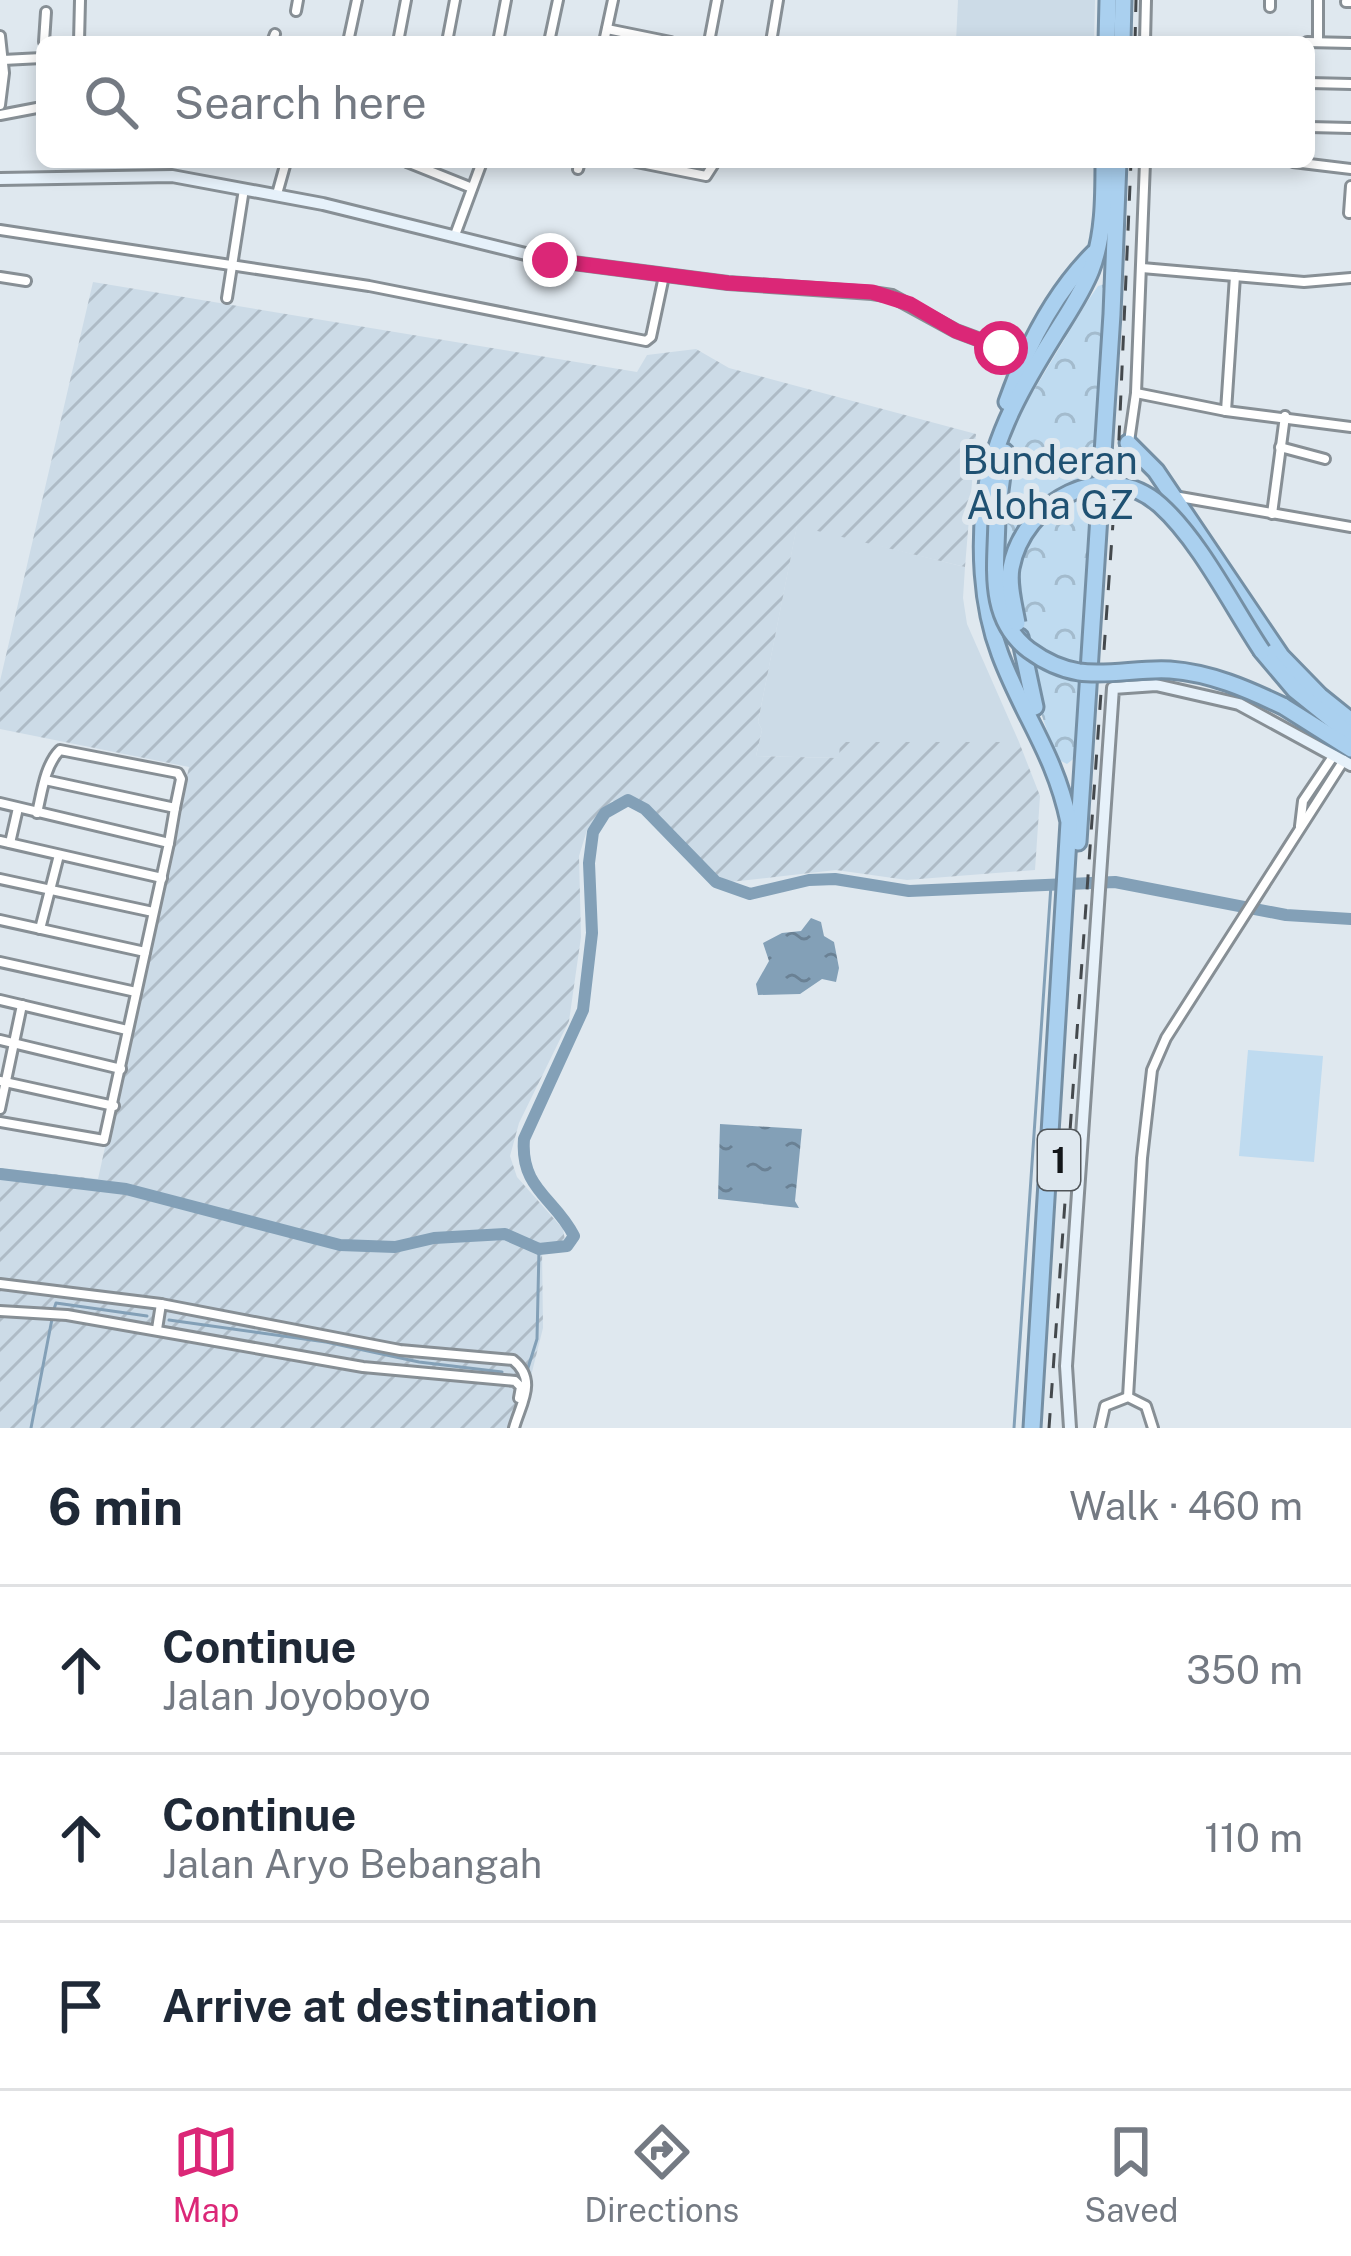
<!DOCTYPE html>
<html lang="en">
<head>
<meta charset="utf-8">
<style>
  body { margin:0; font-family:"Public Sans",sans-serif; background:#f6f6f7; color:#1f2937 }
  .stop { position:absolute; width:36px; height:36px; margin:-27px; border:9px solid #db2777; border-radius:50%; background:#fff }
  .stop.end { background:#db2777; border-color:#fff; box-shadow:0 3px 12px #0008 }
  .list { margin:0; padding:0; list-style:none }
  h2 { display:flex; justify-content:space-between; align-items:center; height:156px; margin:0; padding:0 48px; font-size:51px }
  h2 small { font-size:39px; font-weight:400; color:#747a83 }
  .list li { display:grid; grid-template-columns:78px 1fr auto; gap:36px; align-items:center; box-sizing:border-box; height:168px; padding:0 48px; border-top:3px solid #e0e1e3 }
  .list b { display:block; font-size:45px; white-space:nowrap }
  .list p { margin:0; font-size:39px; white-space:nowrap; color:#747a83 }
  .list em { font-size:39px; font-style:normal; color:#747a83 }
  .icon { flex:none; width:66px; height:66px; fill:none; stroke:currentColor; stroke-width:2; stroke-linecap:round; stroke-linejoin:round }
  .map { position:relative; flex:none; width:1351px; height:1428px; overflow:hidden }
  .search { position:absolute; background:#fff; box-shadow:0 6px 18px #0003; left:36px; right:36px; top:36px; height:132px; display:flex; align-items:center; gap:30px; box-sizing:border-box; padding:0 42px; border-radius:18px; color:#747a83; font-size:45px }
  .sheet { height:660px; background:#fff }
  nav { display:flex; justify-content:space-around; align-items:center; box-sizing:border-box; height:168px; border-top:3px solid #e0e1e3; background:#fff; font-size:33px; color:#747a83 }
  nav a { display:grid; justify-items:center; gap:6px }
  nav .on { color:#db2777 }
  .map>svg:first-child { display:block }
  .built { fill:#ccdbe7 }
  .industrial { fill:url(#industrial-furrows) }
  .park { fill:url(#park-crowns) }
  .pitch { fill:#bfdbf0 }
  .water { fill:url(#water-ripples) }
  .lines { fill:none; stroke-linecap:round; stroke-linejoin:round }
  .stream { stroke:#83a0b7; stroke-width:3 }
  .river { stroke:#83a0b7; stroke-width:12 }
  .street-casing { stroke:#878f95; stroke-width:14 }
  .secondary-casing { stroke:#878f95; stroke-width:16 }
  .highway-casing { stroke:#758fa4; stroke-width:21 }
  .street { stroke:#fff; stroke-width:8 }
  .secondary { stroke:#e6f1fa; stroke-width:10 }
  .highway { stroke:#aad0ef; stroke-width:15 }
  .rail { stroke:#44494d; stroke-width:3; stroke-dasharray:15 15; stroke-linecap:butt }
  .highway-bridge-casing { stroke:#758fa4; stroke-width:21; stroke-linecap:butt }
  .highway-bridge { stroke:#aad0ef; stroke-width:15 }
  .route { stroke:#db2777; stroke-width:15 }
  .labels { text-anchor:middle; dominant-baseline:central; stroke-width:12; stroke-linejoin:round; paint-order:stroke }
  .shield { fill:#dfe8ef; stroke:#505559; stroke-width:3 }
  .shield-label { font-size:36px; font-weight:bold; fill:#131619 }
  .park-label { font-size:39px; fill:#1f5172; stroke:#dfe8ef }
</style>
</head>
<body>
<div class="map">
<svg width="1351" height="1428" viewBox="0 0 1351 1428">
  <defs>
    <pattern id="industrial-furrows" width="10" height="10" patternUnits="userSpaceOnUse" patternTransform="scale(3)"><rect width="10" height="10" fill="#ccdbe7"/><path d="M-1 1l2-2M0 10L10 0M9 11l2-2" fill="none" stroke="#aebbc6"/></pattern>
    <pattern id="park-crowns" width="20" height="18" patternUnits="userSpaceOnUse" patternTransform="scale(3)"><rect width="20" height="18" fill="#bfdbf0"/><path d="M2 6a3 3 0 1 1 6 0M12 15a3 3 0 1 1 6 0" fill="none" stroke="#a3bbcd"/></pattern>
    <pattern id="water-ripples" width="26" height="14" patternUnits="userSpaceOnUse" patternTransform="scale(3)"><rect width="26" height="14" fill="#83a0b7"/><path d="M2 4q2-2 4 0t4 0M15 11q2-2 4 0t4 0" fill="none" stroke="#6a8194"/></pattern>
  </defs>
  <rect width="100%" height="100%" fill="#dfe8ef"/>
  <g class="built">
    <path d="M958,0H1095L1094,42H956Z"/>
    <path d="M797,525L965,567L963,598L967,624L1019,742H841L840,758L756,756L762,730L758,722Z"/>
  </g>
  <path class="industrial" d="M93,282L637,372L647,355L696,349L729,368L976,434L965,567L797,526L758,722L762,730L756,756L839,758L840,742H1019L1040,796L1035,870L907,880L836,870L730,882L709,871L652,815L628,801H612L587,830L579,856L581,937L569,1021L519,1123L510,1156L517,1177L563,1229L566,1246L542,1247L543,1328L518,1428H0V1168L98,1179L189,767L0,729V681Z"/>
  <path class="park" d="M1105,284L1108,287L1077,756L1067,764L1057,759L1002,601L1004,460L1019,415L1087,302L1098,286Z"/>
  <path class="pitch" d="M1248,1050L1323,1056L1314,1162L1239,1156Z"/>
  <g class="water">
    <path d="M811,918L821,922L824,936L834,942L839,968L836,982L822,979L800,994L758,995L756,984L769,961L763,943L782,933L801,931Z"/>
    <path d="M720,1124L802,1129L795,1201L799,1208L718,1199Z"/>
  </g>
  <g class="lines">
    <g class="stream">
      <path d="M54,1309L56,1303L147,1316"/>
      <path d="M169,1320L326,1342L419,1362L502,1372"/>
      <path d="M527,1371L537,1339L539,1249"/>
      <path d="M31,1428L52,1319"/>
      <path d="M1014,1428L1051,885"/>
    </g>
    <path class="river" d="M0,1174L126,1189L340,1245L395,1247L434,1238L505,1234L539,1249L567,1246L574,1236C555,1198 520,1189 524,1139L583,1010L592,933L589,863L593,832L605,813L628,800L645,809L716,882L750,894L809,880L835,879L909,891L1115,882L1286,915L1351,919"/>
    <defs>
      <g id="street">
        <path d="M1346,2H1351"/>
        <path d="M1270,7V0"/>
        <path d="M296,11L298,0"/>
        <path d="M607,29L671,42"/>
        <path d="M0,36L4,73L0,105"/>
        <path d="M44,42L46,12"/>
        <path d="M79,42L80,0"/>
        <path d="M272,42L275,34"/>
        <path d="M348,42L357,0"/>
        <path d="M398,42L406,0"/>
        <path d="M447,42L455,0"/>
        <path d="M498,42L506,0"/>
        <path d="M549,42L558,0"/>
        <path d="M604,42L613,0"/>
        <path d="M709,42L717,0"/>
        <path d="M771,42L778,0"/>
        <path d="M1145,42L1146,0"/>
        <path d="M1307,42L1351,43"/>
        <path d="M1318,42V0"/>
        <path d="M3,60L42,58"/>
        <path d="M1309,83L1351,84"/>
        <path d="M0,115L42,107"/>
        <path d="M1309,127L1351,128"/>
        <path d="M407,162L472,188"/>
        <path d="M636,162L706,176L715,162"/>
        <path d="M1293,162L1351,169"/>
        <path d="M578,169L580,162"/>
        <path d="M277,194L286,162"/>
        <path d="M1349,213L1351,186"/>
        <path d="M0,230L369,286L646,341L651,337L664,276"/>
        <path d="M455,235L482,162"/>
        <path d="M1142,268L1304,282L1351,278"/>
        <path d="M0,277L26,281"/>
        <path d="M227,298L244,189"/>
        <path d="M1136,393L1226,411L1351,427"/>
        <path d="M1226,411L1235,276"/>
        <path d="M1129,442L1136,393L1145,162"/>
        <path d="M1280,447L1325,459"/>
        <path d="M1174,496L1351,527"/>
        <path d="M1272,514L1285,416"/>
        <path d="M0,803L169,843L104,1140L0,1122"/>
        <path d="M37,813C42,792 45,765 60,750L178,773L181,779L175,808L45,780"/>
        <path d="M1300,826L1303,801L1334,755"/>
        <path d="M0,841L162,878"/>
        <path d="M10,843L18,808"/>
        <path d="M169,843L175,808"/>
        <path d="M0,879L153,912"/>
        <path d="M0,920L145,952"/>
        <path d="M40,929L59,855"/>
        <path d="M0,962L136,992"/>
        <path d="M0,1000L127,1030"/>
        <path d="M0,1040L121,1069"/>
        <path d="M0,1081L114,1106"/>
        <path d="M0,1109L22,1005"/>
        <path d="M0,1284L161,1304L400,1350L513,1360C538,1380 521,1403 514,1428"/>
        <path d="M0,1311L67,1315L363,1367L515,1381L521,1387L519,1398"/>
        <path d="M157,1329L161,1304"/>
        <path d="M1128,1397L1142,1158L1152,1070L1166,1038L1344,760"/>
        <path d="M1100,1428L1105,1406L1128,1397L1146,1406L1153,1428"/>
      </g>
      <g id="secondary">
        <path d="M0,179L172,176L323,204L550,260L728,283L872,293L892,296L956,331L1023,356"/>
        <path d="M1070,1428L1066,1366L1113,688L1156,685L1239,704L1351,765"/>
      </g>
      <g id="highway">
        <path d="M1107,42L1108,0"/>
        <path d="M1122,42L1123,0"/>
        <path d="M1007,402C1026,348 1054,293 1094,253"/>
        <path d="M1128,443L1156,471L1281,656L1320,696L1351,721"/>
        <path d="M997,514L1005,452"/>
        <path d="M1020,637L1035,707"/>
        <path d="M1262,651L1295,690L1351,735"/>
        <path d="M1283,706L1351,749"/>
        <path d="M1078,842L1112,314L1118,162"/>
        <path d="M1032,1428L1069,822C1055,754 1023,716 1000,654C981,604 979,544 986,492C994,434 1025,382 1055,334C1068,313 1082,293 1091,270C1104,236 1104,198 1104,162"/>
      </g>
    </defs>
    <use href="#street" class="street-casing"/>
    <use href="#secondary" class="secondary-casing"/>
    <use href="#highway" class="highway-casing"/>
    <use href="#street" class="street"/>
    <use href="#secondary" class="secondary"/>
    <use href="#highway" class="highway"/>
    <g class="rail">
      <path d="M1135,42L1136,0"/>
      <path d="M1049,1428L1119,438L1131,162"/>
    </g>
    <defs>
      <g id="highway-bridge">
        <path d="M997,514C997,563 985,617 1029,650C1044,661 1060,669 1079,672C1109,676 1140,668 1170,670C1211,673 1247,689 1283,706"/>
        <path d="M1017,623C1014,606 1008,585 1011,568C1023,502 1105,456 1160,505C1200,541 1232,606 1262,651"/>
      </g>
    </defs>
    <use href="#highway-bridge" class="highway-bridge-casing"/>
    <use href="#highway-bridge" class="highway-bridge"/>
  </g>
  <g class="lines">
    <path class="route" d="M550,260L728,283L872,292L910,304L956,331L1001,348"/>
  </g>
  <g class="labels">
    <rect class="shield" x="1038" y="1130" width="42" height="60" rx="9"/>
    <g class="shield-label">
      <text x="1059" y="1160">1</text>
    </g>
    <g class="park-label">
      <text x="1050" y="460">Bunderan<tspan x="1050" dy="45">Aloha GZ</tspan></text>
    </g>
  </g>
</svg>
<div class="stop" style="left:1001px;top:348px"></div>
<div class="stop end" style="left:550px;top:260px"></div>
<div class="search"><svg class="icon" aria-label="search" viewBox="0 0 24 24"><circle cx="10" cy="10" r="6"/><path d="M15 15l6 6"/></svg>Search here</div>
</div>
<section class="sheet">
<h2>6 min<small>Walk · 460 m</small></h2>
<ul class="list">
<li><svg class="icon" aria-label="ahead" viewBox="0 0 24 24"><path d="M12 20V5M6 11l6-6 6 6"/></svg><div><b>Continue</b><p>Jalan Joyoboyo</p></div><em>350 m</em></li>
<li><svg class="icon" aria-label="ahead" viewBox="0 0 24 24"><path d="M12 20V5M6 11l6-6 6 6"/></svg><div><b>Continue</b><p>Jalan Aryo Bebangah</p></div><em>110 m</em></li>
<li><svg class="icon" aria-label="arrive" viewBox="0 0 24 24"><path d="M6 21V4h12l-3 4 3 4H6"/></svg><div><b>Arrive at destination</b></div></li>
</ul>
</section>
<nav>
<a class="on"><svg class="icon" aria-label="map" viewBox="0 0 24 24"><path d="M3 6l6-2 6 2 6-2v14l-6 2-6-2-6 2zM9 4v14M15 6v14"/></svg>Map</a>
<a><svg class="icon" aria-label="directions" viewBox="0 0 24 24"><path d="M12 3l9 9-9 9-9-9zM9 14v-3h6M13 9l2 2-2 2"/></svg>Directions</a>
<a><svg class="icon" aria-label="saved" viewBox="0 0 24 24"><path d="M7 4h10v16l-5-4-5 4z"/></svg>Saved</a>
</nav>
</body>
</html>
